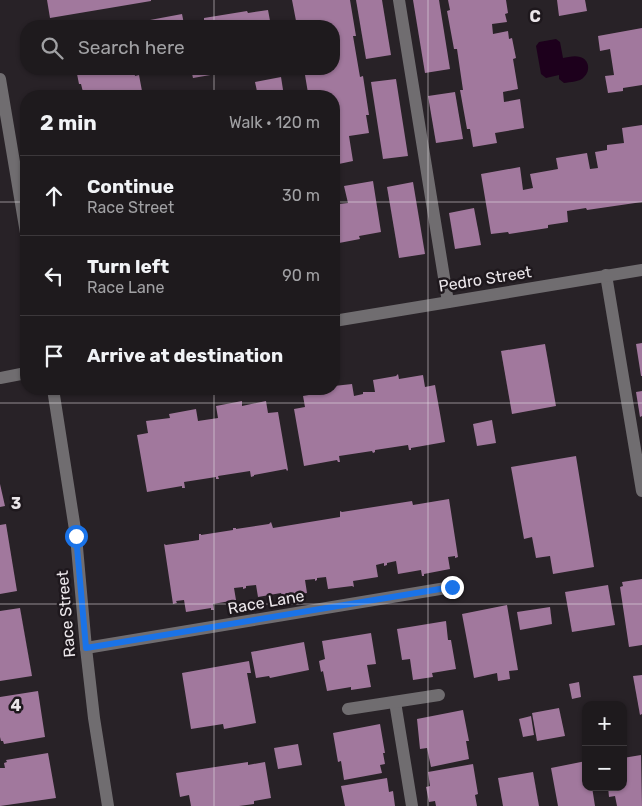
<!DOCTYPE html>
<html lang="en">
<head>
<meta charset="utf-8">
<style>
  body { margin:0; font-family:Rubik,sans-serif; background:#262326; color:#f1f3f6 }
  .controls { position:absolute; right:15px; bottom:15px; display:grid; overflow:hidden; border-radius:10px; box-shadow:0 1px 4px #0004 }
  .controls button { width:45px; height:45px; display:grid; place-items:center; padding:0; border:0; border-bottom:1px solid #3c383b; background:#1e1a1d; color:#f1f3f6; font:25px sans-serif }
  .stop { position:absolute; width:15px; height:15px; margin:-11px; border:4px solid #1a73e8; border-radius:50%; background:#fff }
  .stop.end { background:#1a73e8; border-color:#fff; box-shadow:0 1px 5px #0008 }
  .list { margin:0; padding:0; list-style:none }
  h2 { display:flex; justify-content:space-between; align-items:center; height:65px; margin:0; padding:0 20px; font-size:21px }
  h2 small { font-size:16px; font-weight:400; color:#a1a1a4 }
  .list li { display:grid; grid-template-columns:32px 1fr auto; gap:15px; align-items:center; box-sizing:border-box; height:80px; padding:0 20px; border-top:1px solid #3c383b }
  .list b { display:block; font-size:19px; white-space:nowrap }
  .list p { margin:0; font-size:16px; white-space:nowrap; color:#a1a1a4 }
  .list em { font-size:16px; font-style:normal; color:#a1a1a4 }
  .icon { flex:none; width:28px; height:28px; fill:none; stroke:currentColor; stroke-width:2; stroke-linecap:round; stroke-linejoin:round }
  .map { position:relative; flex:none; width:642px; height:806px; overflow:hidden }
  .search { position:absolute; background:#1e1a1d; box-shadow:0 1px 4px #0004; left:20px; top:20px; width:320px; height:55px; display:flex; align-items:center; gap:12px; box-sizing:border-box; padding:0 18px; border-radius:20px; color:#a1a1a4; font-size:19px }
  .panel { position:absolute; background:#1e1a1d; box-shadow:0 1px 4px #0004; left:20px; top:90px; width:320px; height:305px; border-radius:20px }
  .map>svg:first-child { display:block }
  .water { fill:#1d001c }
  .building { fill:#a1789d }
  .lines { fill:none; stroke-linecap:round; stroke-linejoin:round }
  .minor { stroke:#706d70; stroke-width:12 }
  .route { stroke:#1a73e8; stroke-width:6 }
  .grid { fill:none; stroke:#ebe6ea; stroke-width:1; stroke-opacity:0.55 }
  .labels { text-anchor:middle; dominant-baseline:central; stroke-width:5; stroke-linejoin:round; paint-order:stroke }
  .street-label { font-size:16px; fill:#ebe6ea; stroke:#1e181d }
  .grid-label { font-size:16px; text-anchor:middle; font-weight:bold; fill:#ebe6ea; stroke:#1e181d; stroke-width:5; stroke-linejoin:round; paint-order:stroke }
</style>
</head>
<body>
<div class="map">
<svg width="642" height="806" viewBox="0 0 642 806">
  <rect width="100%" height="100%" fill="#282227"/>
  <path class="water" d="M556,39L560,42L563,58C568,57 575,55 580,57C589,59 591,71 584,77C580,82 570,82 564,83L559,79V75L546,78L541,74L536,46L539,42Z"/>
  <g class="building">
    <path d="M47,0H151V1L50,18Z"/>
    <path d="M292,0H350L356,36H353L360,77L363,76L369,115H366L369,133L349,136L353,161L334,165V96H324V91L308,93L304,69H334V26H313V24L297,26Z"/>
    <path d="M356,0H382L391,55L366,59Z"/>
    <path d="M413,0H439L450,69L425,73Z"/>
    <path d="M448,0H506L508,13L505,14L507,22L492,24L493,34L508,31L509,39L512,38L516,58L513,59L518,89L503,92L504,102L520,99L524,128L495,133L497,143L473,147L470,129H467L460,90H463L457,49H454L447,11L450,10Z"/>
    <path d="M557,0H585L587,11L559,16Z"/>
    <path d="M268,10L271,26H151L150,20L182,14L184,24L204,21V18L247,11L248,13Z"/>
    <path d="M103,22L104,26H84V25Z"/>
    <path d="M642,28V85L623,88V91L608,93L605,76L614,75L610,49L600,51L598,36Z"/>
    <path d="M76,69H134L135,76L139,75L142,91L138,92L139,96H84L81,84H79Z"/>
    <path d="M163,69H177V70L163,72Z"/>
    <path d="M191,69H222V73L193,78Z"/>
    <path d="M230,69H245V70L230,72Z"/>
    <path d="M281,77L284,96H258L255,82Z"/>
    <path d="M396,79L408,156L383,159L371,82Z"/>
    <path d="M455,92L463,139L436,143L428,96Z"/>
    <path d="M642,125V202L587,210L586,208L567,211L568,222L548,225V228L509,234L508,232L491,234L481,174L520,167L523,190L533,188L530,174L558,169L556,158L587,153L590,169L598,168L595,152L607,150V145L624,143L622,128Z"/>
    <path d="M373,181L381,232L359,236L360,239L339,243V239L334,240V188L337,187L339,204L348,203L344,186Z"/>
    <path d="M413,182L425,254L399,258L387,187Z"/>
    <path d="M474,208L481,245L455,249L449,213Z"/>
    <path d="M642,343V376H641L636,344Z"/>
    <path d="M545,344L556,406L512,414L501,351Z"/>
    <path d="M398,374L399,379L423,375L425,387L435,385L445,442L411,448V450H409L408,445L375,450V452L373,453L372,451L339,456L340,462H338L337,460L304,466L294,409L305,407L303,396L326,392L325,389H334V386L352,384L354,396L363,394V392H375L373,380L396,376Z"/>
    <path d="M642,391V416L640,417L636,392Z"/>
    <path d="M242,401V406L266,401L268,413L278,412L288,470L287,471L286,469L254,475V476L251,477L250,471L218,476L219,479H216V477L184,482L185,488H182V486L147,492L137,435L148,433L146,421L170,418L169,414L196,409L198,421L218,418L216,406Z"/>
    <path d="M492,420L496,443L477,446L473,424Z"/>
    <path d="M576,456L594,567L553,574L550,556L536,558L532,537L524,539L511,467Z"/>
    <path d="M0,484L5,506L0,507Z"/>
    <path d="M449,499L458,557L455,558V556L448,557L450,569L424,574V576H422L421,570L398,574L396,561L387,563V565L384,566V563L376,565L378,577L353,581L354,587L352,586L328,589L326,577L317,578V580L315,581V579L305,580L307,593L284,596V598L282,599L281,593L258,597L256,585L246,586V588L243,589V587L234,588L236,600L213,604L214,610H211V608L186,612L184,600L176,601L177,603L173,604L164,544L166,545L199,540V534H201V535L233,530V528H236V529L269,524L271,522L273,528L340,517V511L342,512L412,501L413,505Z"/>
    <path d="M6,524L17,591L0,594V525Z"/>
    <path d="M642,579V645L629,647L620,587L623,586L622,582Z"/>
    <path d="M608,585L615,625L572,632L565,592Z"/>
    <path d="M507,605L518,670L509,671L510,679L498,681L497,673L474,678L462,614Z"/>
    <path d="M550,607L552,624L520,630L517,612Z"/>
    <path d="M20,608L32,676L0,681V611Z"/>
    <path d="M446,621L448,640H451L456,669L432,673L433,677L413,680L410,659L402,660L397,629Z"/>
    <path d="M371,633L376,664L367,665L371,687L351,690V687L327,691L323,671L321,672L319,661L325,659L322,641Z"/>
    <path d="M304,642L309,670L270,678L269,676L256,678L251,652Z"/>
    <path d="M249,661L251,673H247L256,723L224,729L223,724L191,729L182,673Z"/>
    <path d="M642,675V714L640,715L633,676Z"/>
    <path d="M579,682L581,697L572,699L569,684Z"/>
    <path d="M38,691L45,737L4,744L3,741H1L0,737V697Z"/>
    <path d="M559,708L565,736L537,741L532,713Z"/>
    <path d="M463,710L469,741H466L469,759L431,767L427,748L420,749L417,719Z"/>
    <path d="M531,716L534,735L523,737L519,719Z"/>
    <path d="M380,724L385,753H383L385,764L380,765L382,773L344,780L341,761L338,762L333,733Z"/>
    <path d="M298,744L302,765L278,769L274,748Z"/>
    <path d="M48,753L56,798L0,806V768H5L4,763L7,762L6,760Z"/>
    <path d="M641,755L642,806H617L615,796L609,797L608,787H623V758Z"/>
    <path d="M586,761V787H592L595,806H558L551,768Z"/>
    <path d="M248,762V765L265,762L271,798L254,801V804L239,806H191L189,795L180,797L176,773Z"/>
    <path d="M473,764L478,794L475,795L477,806H436L435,801L429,802L426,787L430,786L428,772Z"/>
    <path d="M533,772L539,806H503L498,778Z"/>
    <path d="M387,778L389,792L393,791L395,806H345L341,786Z"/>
  </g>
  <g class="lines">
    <g class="minor">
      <path d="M399,0L448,302"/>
      <path d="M0,79L26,233"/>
      <path d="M606,275L642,491"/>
      <path d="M334,321L642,270"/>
      <path d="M0,378L26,373"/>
      <path d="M53,389L76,536L86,648L94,718L108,806"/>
      <path d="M86,648L452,587"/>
      <path d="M395,702L412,806"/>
      <path d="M348,709L439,695"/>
    </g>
  </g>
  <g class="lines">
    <path class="route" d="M76,536L86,648L452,587"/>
  </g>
  <path class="grid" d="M214,0V26M428,0V806M214,69V96M0,202H26M334,202H642M214,389V806M0,403H642M0,604H642"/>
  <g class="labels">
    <g class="street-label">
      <text transform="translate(485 279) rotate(-9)">Pedro Street</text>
      <text transform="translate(266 602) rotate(-10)">Race Lane</text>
      <text transform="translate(66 614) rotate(-95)">Race Street</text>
    </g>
  </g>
  <g class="grid-label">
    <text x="535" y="22">C</text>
    <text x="16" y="509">3</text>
    <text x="16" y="711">4</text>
  </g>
</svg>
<div class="controls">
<button>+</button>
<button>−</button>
</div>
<div class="stop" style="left:76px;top:536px"></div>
<div class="stop end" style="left:452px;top:587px"></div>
<div class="search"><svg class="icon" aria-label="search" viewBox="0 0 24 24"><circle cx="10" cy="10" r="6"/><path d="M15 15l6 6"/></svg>Search here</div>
<section class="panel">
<h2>2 min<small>Walk · 120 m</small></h2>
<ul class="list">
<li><svg class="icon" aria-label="ahead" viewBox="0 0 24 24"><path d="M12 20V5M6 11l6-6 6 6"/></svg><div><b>Continue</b><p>Race Street</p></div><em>30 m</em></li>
<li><svg class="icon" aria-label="left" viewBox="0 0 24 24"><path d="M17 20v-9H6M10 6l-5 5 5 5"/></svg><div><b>Turn left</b><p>Race Lane</p></div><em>90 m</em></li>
<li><svg class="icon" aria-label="arrive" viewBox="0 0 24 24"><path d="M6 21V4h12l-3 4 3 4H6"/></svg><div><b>Arrive at destination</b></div></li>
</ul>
</section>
</div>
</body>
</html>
